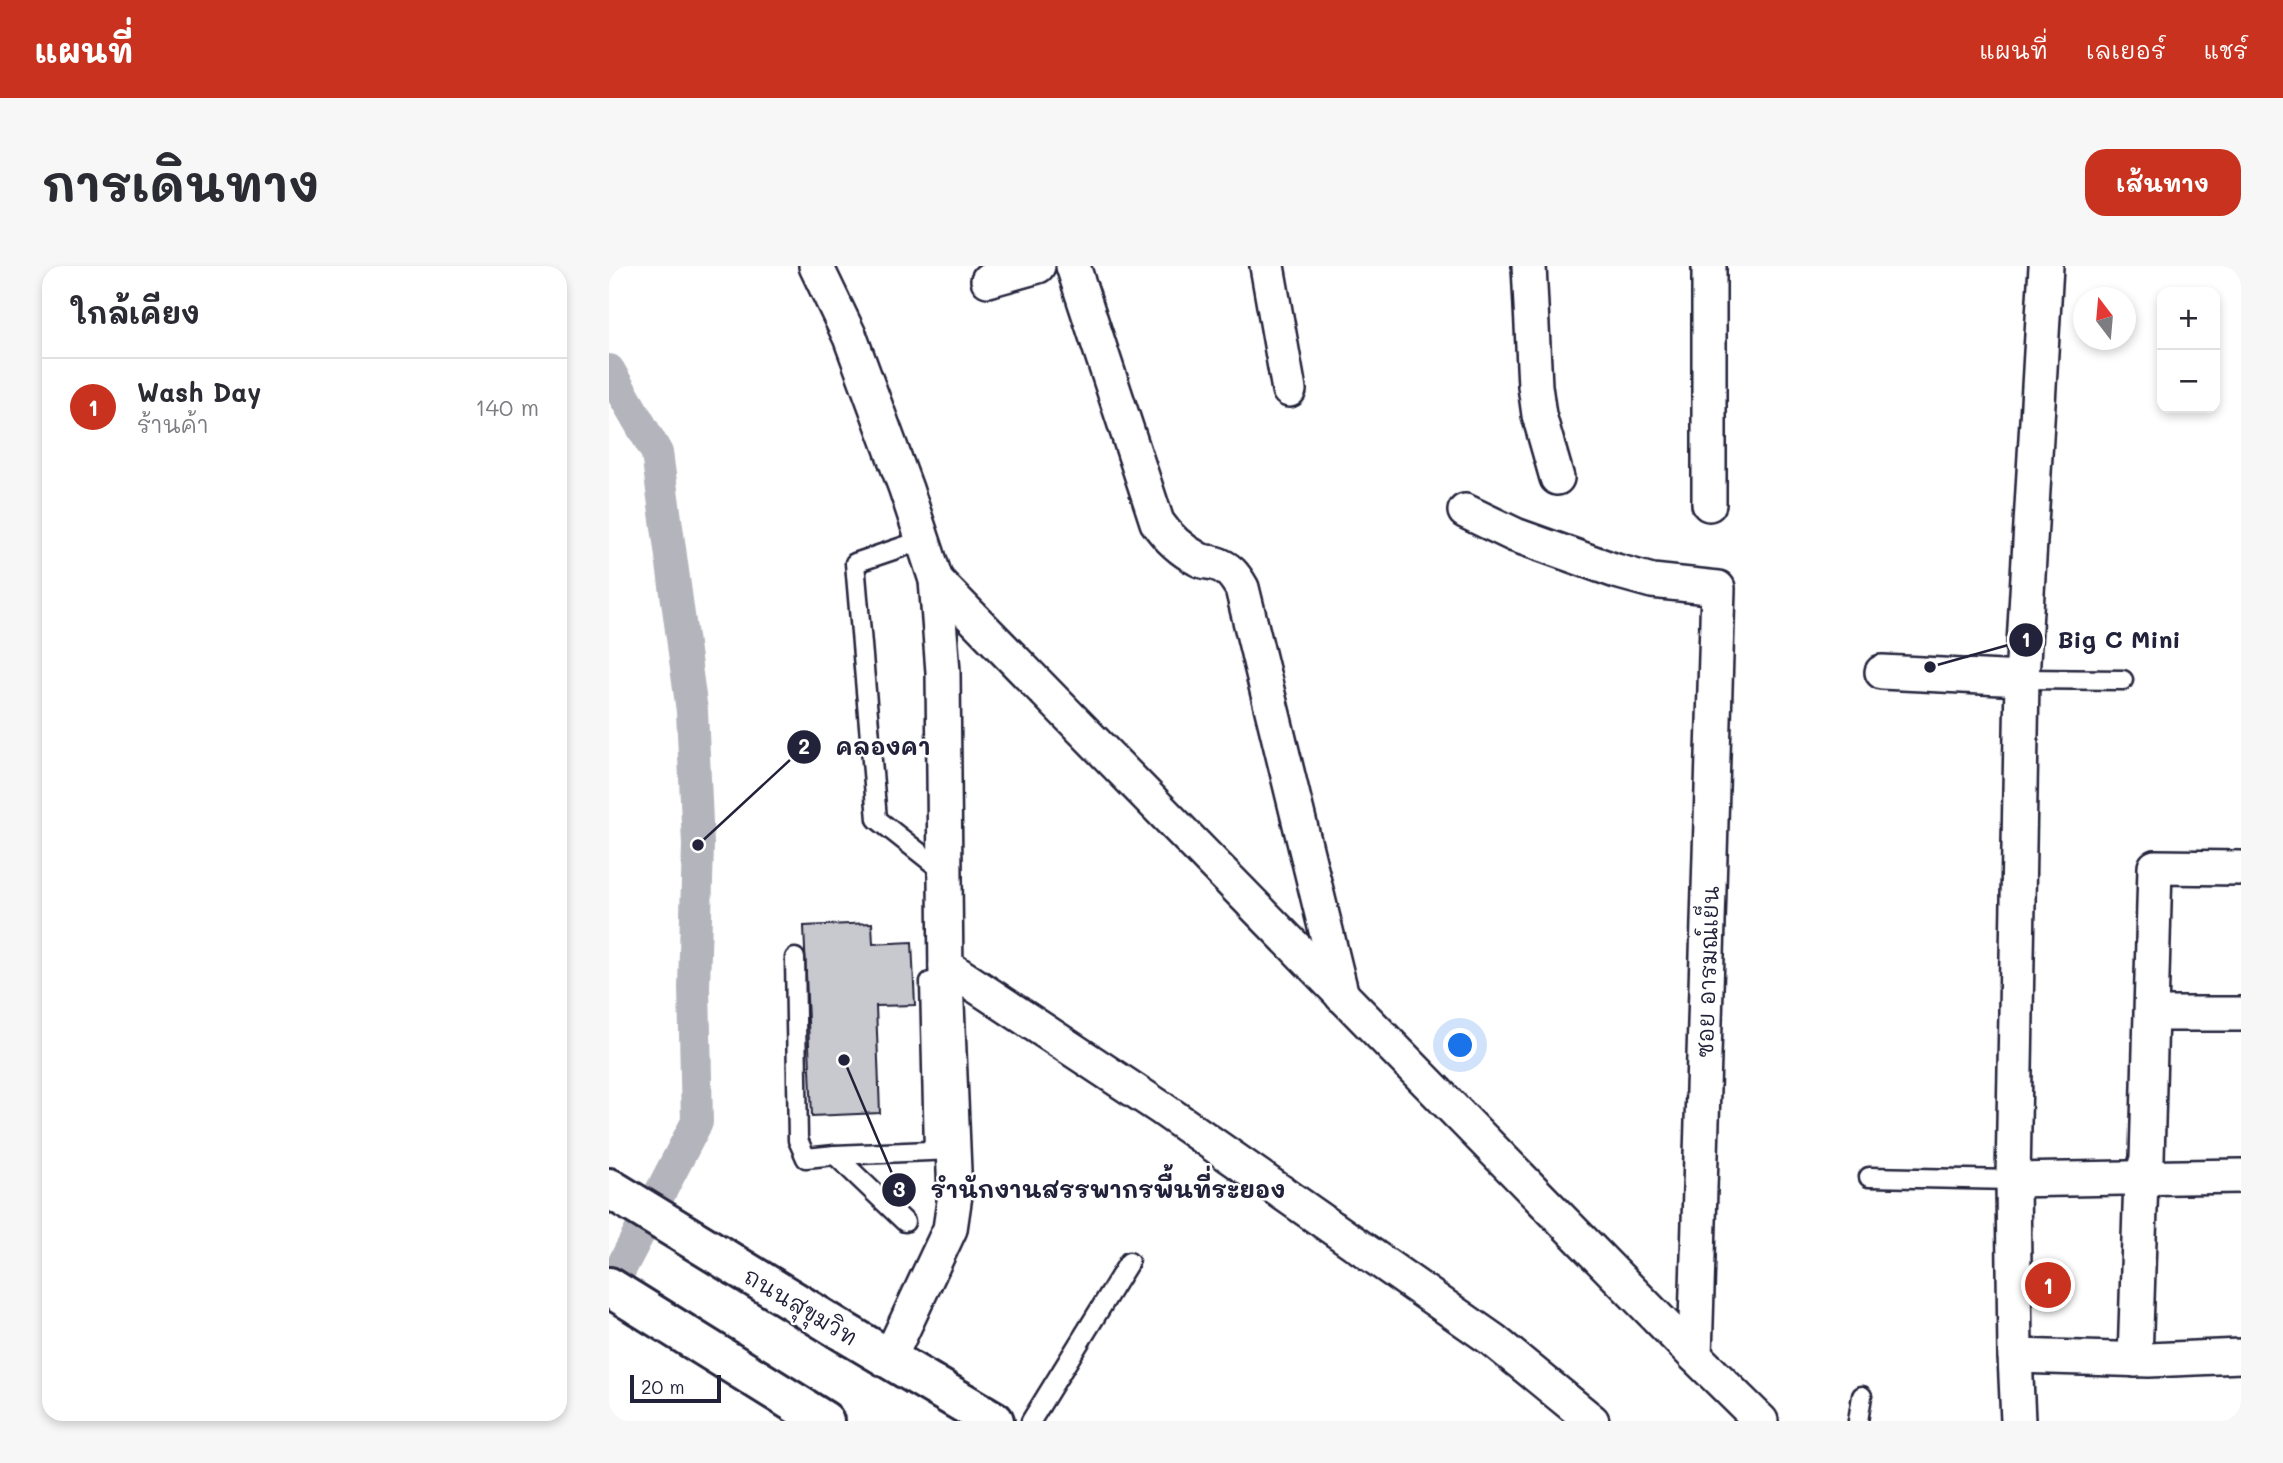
<!DOCTYPE html>
<html lang="th">
<head>
<meta charset="utf-8">
<style>
  body { margin:0; font-family:Mali,"Playpen Sans Thai",sans-serif; background:#f7f7f7; color:#2b2b33 }
  .controls { position:absolute; right:21px; top:21px; display:grid; overflow:hidden; border-radius:14px; box-shadow:0 4px 10px #0003 }
  .controls button { width:63px; height:63px; display:grid; place-items:center; padding:0; border:0; border-bottom:2px solid #e1e1e2; background:#fff; color:#2b2b33; font:35px sans-serif }
  .compass { position:absolute; left:1464px; top:21px; width:63px; height:63px; border-radius:50%; background:#fff; box-shadow:0 4px 10px #0003; rotate:344deg }
  .scale { position:absolute; left:21px; bottom:18px; width:91px; box-sizing:border-box; padding-left:7px; border:4px solid #22223b; border-top:0; font-size:19px; line-height:24px; white-space:nowrap; color:#22223b; -webkit-text-stroke:5px #fff; paint-order:stroke }
  .you { position:absolute; left:852px; top:780px; width:24px; height:24px; margin:-18px; border:5px solid #fff; border-radius:50%; background:#1a73e8; box-shadow:0 0 0 10px #1a73e833 }
  .badge { display:grid; place-items:center; width:46px; height:46px; border-radius:50%; background:#c8321e; color:#fff; font-size:23px; font-weight:700 }
  .pin { position:absolute; translate:-50% -50%; border:4px solid #fff; box-shadow:0 2px 7px #0006 }
  .list { margin:0; padding:0; list-style:none }
  h2 { display:flex; justify-content:space-between; align-items:center; height:91px; margin:0; padding:0 28px; font-size:30px }
  h2 small { font-size:23px; font-weight:400; color:#7c7c81 }
  .list li { display:grid; grid-template-columns:46px 1fr auto; gap:21px; align-items:center; box-sizing:border-box; height:98px; padding:0 28px; border-top:2px solid #e1e1e2 }
  .list b { display:block; font-size:26px; white-space:nowrap }
  .list p { margin:0; font-size:23px; white-space:nowrap; color:#7c7c81 }
  .list em { font-size:23px; font-style:normal; color:#7c7c81 }
  .map { position:relative; flex:none; width:1632px; height:1155px; overflow:hidden; border-radius:21px }
  header { display:flex; align-items:center; gap:42px; box-sizing:border-box; height:98px; padding:0 35px; background:#c8321e; color:#fff }
  header strong { font-size:33px }
  nav { display:flex; gap:38px; margin-inline-start:auto; font-size:24px }
  .intro { display:flex; align-items:center; justify-content:space-between; box-sizing:border-box; height:168px; padding:0 42px }
  h1 { margin:0; font-size:49px }
  .button { padding:18px 32px; border-radius:21px; background:#c8321e; color:#fff; font-size:24px; font-weight:700 }
  main { display:flex; gap:42px; padding:0 42px }
  aside { flex:1; background:#fff; border-radius:21px; box-shadow:0 4px 10px #0003 }
  .map>svg:first-child { display:block }
  .lines { fill:none; stroke-linecap:round; stroke-linejoin:round }
  .canal { stroke:#b4b4bc; stroke-width:32 }
  .building { fill:#c8c8cf; stroke:#22223b; stroke-width:2 }
  .service-casing { stroke:#22223b; stroke-width:23 }
  .minor-casing { stroke:#22223b; stroke-width:38 }
  .primary-casing { stroke:#22223b; stroke-width:44 }
  .service { stroke:#fff; stroke-width:18 }
  .minor { stroke:#fff; stroke-width:33 }
  .primary { stroke:#fff; stroke-width:38 }
  .labels { text-anchor:middle; dominant-baseline:central; stroke-width:5; stroke-linejoin:round; paint-order:stroke }
  .street-label { font-size:23px; fill:#22223b; stroke:#fff }
  .leader { fill:none; stroke:#22223b; stroke-width:2.5 }
  .callout-dot { fill:#22223b; stroke:#fff; stroke-width:2.5 }
  .mark-label { font-size:21px; text-anchor:middle; font-weight:bold; fill:#fff }
  .callout-label { font-size:24px; text-anchor:middle; font-weight:bold; fill:#22223b; stroke:#fff; stroke-width:5; stroke-linejoin:round; paint-order:stroke }
</style>
</head>
<body>
<header>
<strong>แผนที่</strong>
<nav><a>แผนที่</a><a>เลเยอร์</a><a>แชร์</a></nav>
</header>
<div class="intro"><h1>การเดินทาง</h1><a class="button">เส้นทาง</a></div>
<main>
<aside>
<h2>ใกล้เคียง<small></small></h2>
<ul class="list">
<li><span class="badge">1</span><div><b>Wash Day</b><p>ร้านค้า</p></div><em>140 m</em></li>
</ul>
</aside>
<div class="map">
<svg width="1632" height="1155" viewBox="0 0 1632 1155">
  <rect width="100%" height="100%" fill="#fff"/>
  <filter id="ink" filterUnits="userSpaceOnUse"><feTurbulence type="fractalNoise" baseFrequency=".0143" numOctaves="2"/><feDisplacementMap in="SourceGraphic" scale="14" xChannelSelector="R" yChannelSelector="G"/><feConvolveMatrix kernelMatrix="1 2 1 2 8 2 1 2 1" color-interpolation-filters="sRGB"/></filter>
  <g filter="url(#ink)">
    <g class="lines">
      <path class="canal" d="M0,104L48,187L83,445L89,579L85,721L88,856L0,1025"/>
    </g>
    <path class="building" d="M263,657L264,678L303,676L306,739L267,740L271,847L203,850L195,660Z"/>
    <g class="lines">
      <defs>
        <g id="service">
          <path d="M314,274L246,297L268,553L335,606"/>
          <path d="M1413,413L1514,414"/>
          <path d="M186,692L189,874L197,892L226,889L344,884"/>
          <path d="M321,716L325,884"/>
          <path d="M226,889L296,956"/>
          <path d="M1260,911L1404,914"/>
          <path d="M422,1155L520,996"/>
          <path d="M1249,1155L1253,1130"/>
        </g>
        <g id="minor">
          <path d="M207,0L241,71L297,223L327,314L334,406L337,714L346,929L341,963L280,1093"/>
          <path d="M464,0L548,256C559,272 572,284 589,293C594,296 599,296 605,297C620,301 626,310 633,322L733,730"/>
          <path d="M658,0L680,124"/>
          <path d="M920,0L926,120L930,149L948,212"/>
          <path d="M379,14L429,0"/>
          <path d="M1100,238V0"/>
          <path d="M856,245L906,269L1007,305L1043,315L1109,322L1086,1090"/>
          <path d="M327,314L1086,1090L1152,1155"/>
          <path d="M1273,406L1413,413"/>
          <path d="M337,700L552,842L884,1074L983,1155"/>
          <path d="M1543,748H1632"/>
          <path d="M1404,914L1632,910"/>
          <path d="M1406,1090L1540,1094L1632,1090"/>
          <path d="M1526,1094L1532,912L1538,893L1546,601L1632,602"/>
          <path d="M1409,1155L1406,1090L1404,914L1413,413L1437,0"/>
        </g>
        <g id="primary">
          <path d="M0,922L235,1066L385,1155"/>
          <path d="M0,1021L215,1155"/>
        </g>
      </defs>
      <use href="#service" class="service-casing"/>
      <use href="#minor" class="minor-casing"/>
      <use href="#primary" class="primary-casing"/>
      <use href="#service" class="service"/>
      <use href="#minor" class="minor"/>
      <use href="#primary" class="primary"/>
    </g>
  </g>
  <g class="labels">
    <g class="street-label">
      <text transform="translate(1098 706) rotate(-88)">ซอย อารมณ์เย็น</text>
      <text transform="translate(192 1040) rotate(31)">ถนนสุขุมวิท</text>
    </g>
  </g>
  <path class="leader" d="M1321 401L1417 374M89 579L195 481M235 794L290 924"/>
  <g class="callout-dot">
    <circle cx="1321" cy="401" r="7"/>
    <circle cx="89" cy="579" r="7"/>
    <circle cx="235" cy="794" r="7"/>
    <circle cx="1417" cy="374" r="18"/>
    <circle cx="195" cy="481" r="18"/>
    <circle cx="290" cy="924" r="18"/>
  </g>
  <g class="mark-label">
    <text x="1417" y="381">1</text>
    <text x="195" y="488">2</text>
    <text x="290" y="931">3</text>
  </g>
  <g class="callout-label">
    <text x="1510" y="382">Big C Mini</text>
    <text x="274" y="489">คลองคา</text>
    <text x="499" y="932">รำนักงานสรรพากรพื้นที่ระยอง</text>
  </g>
</svg>
<div class="controls">
<button>+</button>
<button>−</button>
</div>
<svg class="compass" viewBox="-18 -18 36 36"><path d="M0-13l5 13h-10z" fill="#e53935"/><path d="M0 13l5-13h-10z" fill="#7c7c81"/></svg>
<div class="scale">20 m</div>
<div class="you"></div>
<div class="pin badge" style="left:1439px;top:1019px">1</div>
</div>
</main>
</body>
</html>
